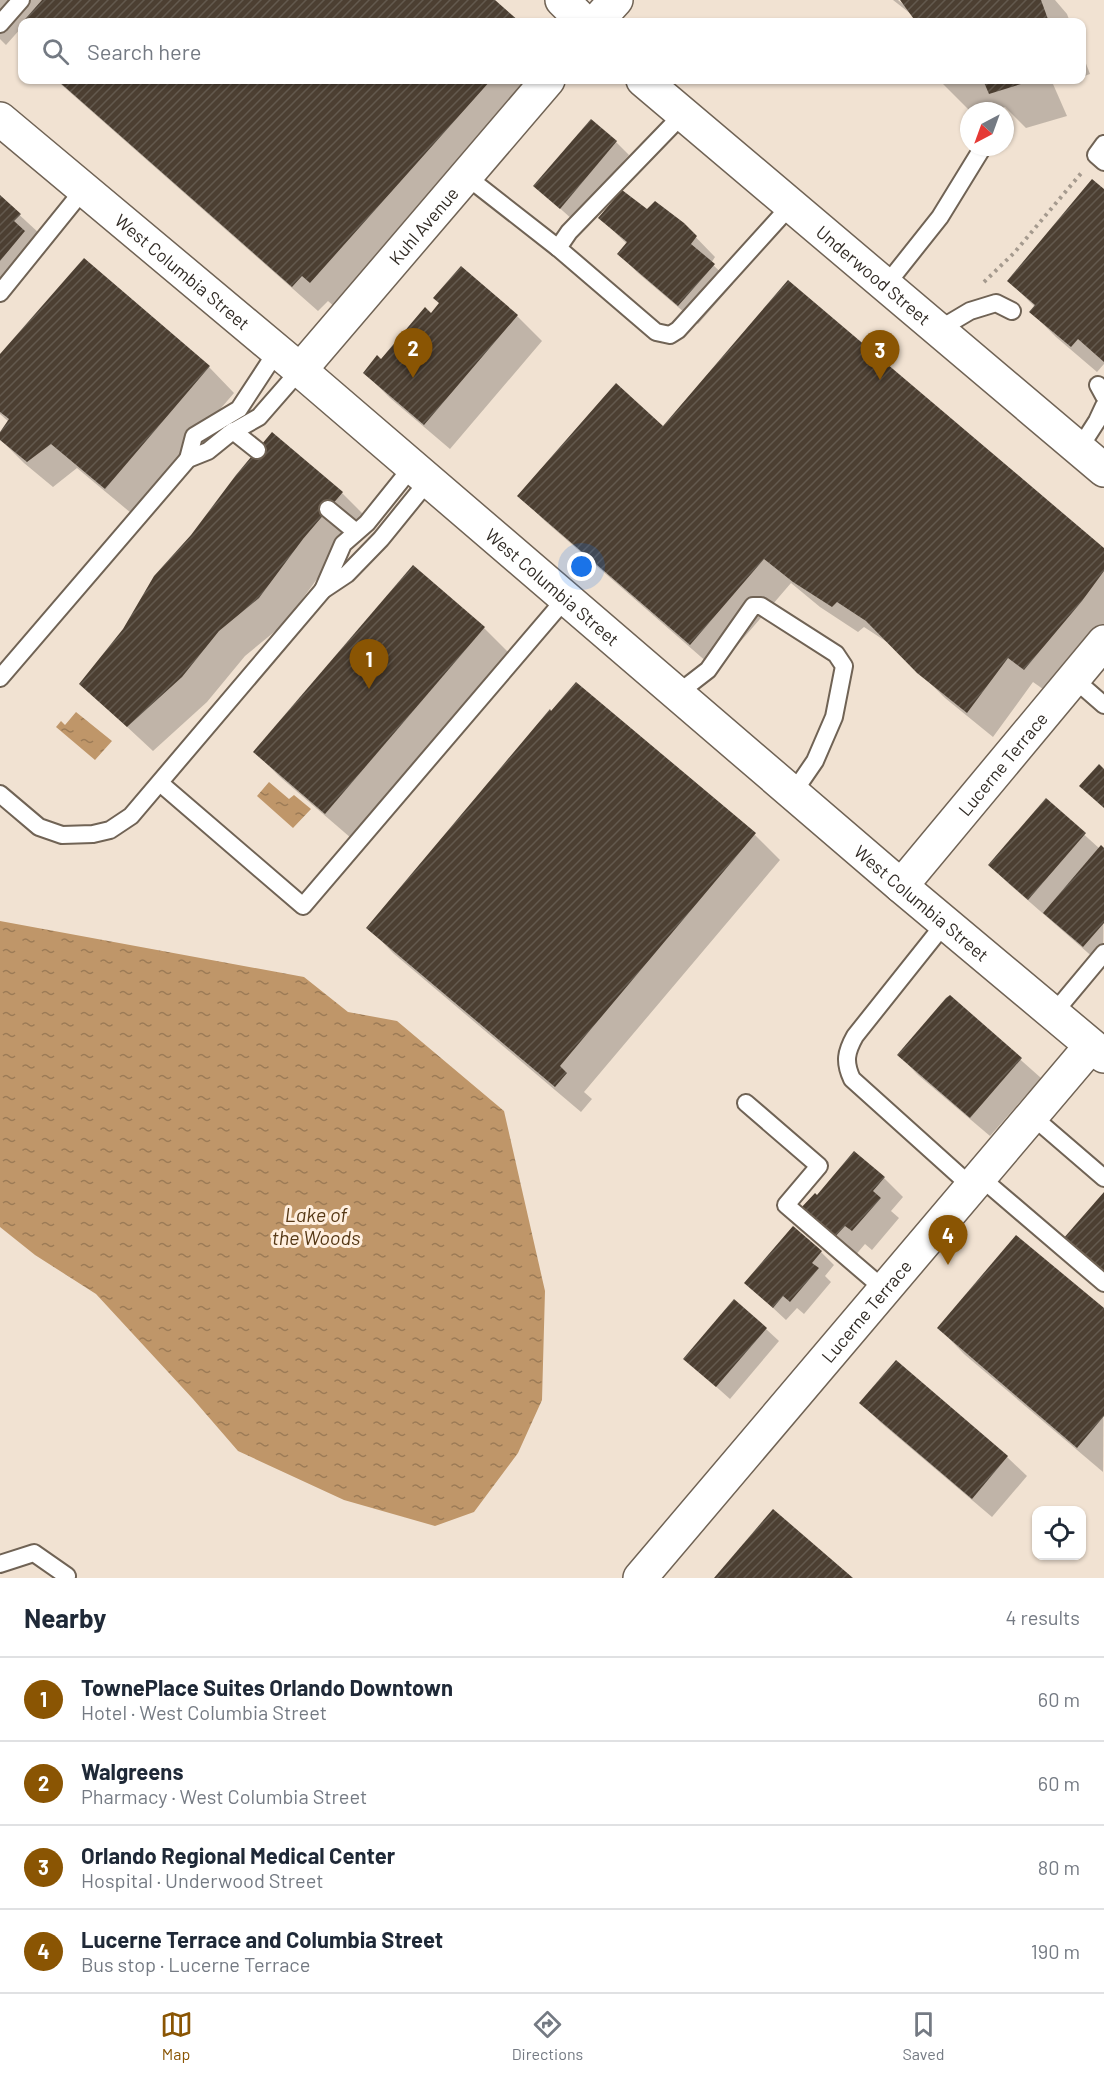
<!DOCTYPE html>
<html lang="en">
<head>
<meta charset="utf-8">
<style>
  body { margin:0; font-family:Barlow,sans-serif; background:#f6f6f7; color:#1f2937 }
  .controls { position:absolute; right:18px; bottom:18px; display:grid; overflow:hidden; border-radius:12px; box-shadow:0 2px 4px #0004 }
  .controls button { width:54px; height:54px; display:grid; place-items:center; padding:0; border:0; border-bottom:2px solid #e0e1e3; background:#fff; color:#1f2937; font:30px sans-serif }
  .compass { position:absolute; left:960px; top:102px; width:54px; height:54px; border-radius:50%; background:#fff; box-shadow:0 2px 4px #0004; rotate:221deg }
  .you { position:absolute; left:582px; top:567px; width:21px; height:21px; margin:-15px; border:4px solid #fff; border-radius:50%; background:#1a73e8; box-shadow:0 0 0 9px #1a73e833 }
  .badge { display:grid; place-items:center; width:39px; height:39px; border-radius:50%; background:#8a5503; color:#fff; font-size:20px; font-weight:700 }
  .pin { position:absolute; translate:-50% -50px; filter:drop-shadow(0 2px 3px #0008) }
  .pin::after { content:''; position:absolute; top:32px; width:21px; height:18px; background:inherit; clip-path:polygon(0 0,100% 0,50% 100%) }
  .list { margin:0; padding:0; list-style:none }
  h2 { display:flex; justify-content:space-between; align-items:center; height:78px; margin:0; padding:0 24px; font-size:26px }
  h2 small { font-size:20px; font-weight:400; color:#747a83 }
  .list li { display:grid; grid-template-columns:39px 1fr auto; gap:18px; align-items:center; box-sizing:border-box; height:84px; padding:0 24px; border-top:2px solid #e0e1e3 }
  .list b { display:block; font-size:22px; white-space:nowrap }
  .list p { margin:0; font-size:20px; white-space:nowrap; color:#747a83 }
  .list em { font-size:20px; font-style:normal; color:#747a83 }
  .icon { flex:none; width:33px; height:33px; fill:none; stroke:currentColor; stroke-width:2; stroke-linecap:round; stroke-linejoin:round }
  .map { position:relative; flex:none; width:1104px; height:1578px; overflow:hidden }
  .search { position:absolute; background:#fff; box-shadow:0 2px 4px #0004; left:18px; right:18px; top:18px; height:66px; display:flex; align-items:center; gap:15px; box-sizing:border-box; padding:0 21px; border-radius:12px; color:#747a83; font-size:22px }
  .sheet { height:414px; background:#fff }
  nav { display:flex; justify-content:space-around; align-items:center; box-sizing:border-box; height:84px; border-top:2px solid #e0e1e3; background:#fff; font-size:16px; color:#747a83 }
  nav a { display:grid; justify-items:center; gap:3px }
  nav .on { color:#8a5503 }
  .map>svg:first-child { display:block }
  .water { fill:url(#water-ripples) }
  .shadow { fill:#0003 }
  .building { fill:url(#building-hatch) }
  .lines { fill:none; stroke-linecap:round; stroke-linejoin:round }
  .lane-casing { stroke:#706355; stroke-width:20 }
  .street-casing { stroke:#706355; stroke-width:36 }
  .secondary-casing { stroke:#706355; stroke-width:36 }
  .path { stroke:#a59a8e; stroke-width:4; stroke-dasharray:3 4.5; stroke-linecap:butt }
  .lane { stroke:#fff; stroke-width:16 }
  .street { stroke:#fff; stroke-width:33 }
  .secondary { stroke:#fff; stroke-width:33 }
  .labels { text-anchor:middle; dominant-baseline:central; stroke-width:6; stroke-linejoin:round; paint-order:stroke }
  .street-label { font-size:18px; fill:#312b25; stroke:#ffefdf }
  .water-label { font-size:20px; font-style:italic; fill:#563815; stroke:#ffefdf }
</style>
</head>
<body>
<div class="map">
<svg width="1104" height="1578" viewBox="0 0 1104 1578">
  <defs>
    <pattern id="water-ripples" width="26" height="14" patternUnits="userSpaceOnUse" patternTransform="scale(1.5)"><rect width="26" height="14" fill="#bf9669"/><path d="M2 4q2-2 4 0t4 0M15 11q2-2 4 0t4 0" fill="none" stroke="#9c7b56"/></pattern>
    <pattern id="building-hatch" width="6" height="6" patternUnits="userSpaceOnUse" patternTransform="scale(1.5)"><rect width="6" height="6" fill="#4c3f32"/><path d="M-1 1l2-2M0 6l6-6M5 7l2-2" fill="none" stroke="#63594e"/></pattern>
  </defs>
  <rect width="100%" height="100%" fill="#f1e2d2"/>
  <g class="water">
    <path d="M76,712L112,741L95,760L56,727L61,721L65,725Z"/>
    <path d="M269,782L289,799L294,795L311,809L293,828L257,796Z"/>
    <path d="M0,921L304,977L348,1012L397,1021L504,1111L545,1291L542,1400L518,1453L474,1512L435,1526L344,1500L238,1451L193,1399L96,1294L35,1255L0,1227Z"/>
  </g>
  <g class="shadow">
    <path d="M0,0H492L518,22H22V27L6,45L0,39Z"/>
    <path d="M893,0H898L904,5L902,0H1055L1067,14L1070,22H918L916,18Z"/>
    <path d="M1082,53L1090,74L1082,77Z"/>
    <path d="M56,80H538L336,308L328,301L318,311Z"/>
    <path d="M939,80H1071L1053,84L1067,116L1026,128L1005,107L987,111H970Z"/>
    <path d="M616,142L629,155L573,220L535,186Z"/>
    <path d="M1104,191V364L1097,372L1056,337L1031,312L1035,307L1009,281Z"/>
    <path d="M0,197L40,234L43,252L0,302Z"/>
    <path d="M647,211L683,224L715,257L711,263L733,284L698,324L638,273L619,254L627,244L600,218Z"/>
    <path d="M441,304L517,316L542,341L450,449L390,398L365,373L381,361Z"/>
    <path d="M0,356L209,367L234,393L131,513L77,468L53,487L24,463L0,439V435L9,422L0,414Z"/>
    <path d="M663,428L1104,550V629L1050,694L1033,682L993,737L945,698L893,646L864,627L858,632L820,607L791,583L716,670L545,521L519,496Z"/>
    <path d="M342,493L367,518L328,564L284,624L245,656L207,702L153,751L81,684L124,629Z"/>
    <path d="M484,628L509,653L351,838L280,777L255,752Z"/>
    <path d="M1046,800L1100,849L1104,850L1103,966L1009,884L990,865Z"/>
    <path d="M755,835L780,860L584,1092L592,1099L581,1112L393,953L368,927Z"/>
    <path d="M950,997L1041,1078L990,1136L918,1075L899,1055Z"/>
    <path d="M884,1178L903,1197L891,1211L899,1218L872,1250L865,1244L853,1258L801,1210L817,1197Z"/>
    <path d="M821,1252L834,1265L825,1276L831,1282L804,1314L797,1308L786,1320L746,1283Z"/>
    <path d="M1104,1310L1103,1472L964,1354L939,1328Z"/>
    <path d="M766,1329L779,1341L730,1399L685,1359Z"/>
    <path d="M861,1403L1007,1457L1027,1476L992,1517L880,1422Z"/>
  </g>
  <g class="building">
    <path d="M42,0H495L520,22H22V29L19,26Z"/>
    <path d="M900,0H1041L1049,22H916Z"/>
    <path d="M57,80H491L310,283L302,276L292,287Z"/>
    <path d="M983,80H1034L989,94Z"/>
    <path d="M591,119L617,141L560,209L533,186Z"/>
    <path d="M1092,179L1104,189V362L1078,339L1071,347L1029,312L1035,305L1007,281Z"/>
    <path d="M622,190L647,209L655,201L684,223L697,236L691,244L715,264L678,306L617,254L627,242L598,218Z"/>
    <path d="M0,195L21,214L14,221L25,231L0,261Z"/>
    <path d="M84,258L210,366L105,489L51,444L27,462L0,440V432L9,419L0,412V354Z"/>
    <path d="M461,266L518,315L424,425L363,373L377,355L381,359L425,307L431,313L439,303L433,298Z"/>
    <path d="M788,280L1104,548V571L1082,601L1024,670L1008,658L967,713L917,673L866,621L837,602L832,607L793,582L764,559L690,645L517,496L616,383L663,426Z"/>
    <path d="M272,432L343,492L303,539L259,598L219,631L182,677L127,727L79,684L123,629L154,576L191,535L236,475Z"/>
    <path d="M413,565L485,627L325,814L253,752Z"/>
    <path d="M576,682L756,833L560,1066L567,1073L555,1087L366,928L550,709L551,711Z"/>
    <path d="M1099,764L1104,769V808L1079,786Z"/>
    <path d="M1046,798L1086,833L1028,900L988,865Z"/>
    <path d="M1101,845L1104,848V923L1083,947L1043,913Z"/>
    <path d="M950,995L1022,1058L970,1118L897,1055L946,998Z"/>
    <path d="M854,1151L885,1177L873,1191L881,1198L852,1231L845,1226L833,1239L799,1210L815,1193L817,1195Z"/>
    <path d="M1104,1192V1274L1063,1239Z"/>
    <path d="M793,1226L822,1251L812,1263L819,1268L790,1302L783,1296L773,1308L744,1283Z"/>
    <path d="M1016,1235L1104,1308V1416L1077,1448L937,1328Z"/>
    <path d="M734,1299L767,1328L716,1387L683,1359Z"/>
    <path d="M896,1360L1008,1456L972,1499L859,1403Z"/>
    <path d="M773,1509L853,1578H714Z"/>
  </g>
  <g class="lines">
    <defs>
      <g id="lane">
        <path d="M0,24L21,0"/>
        <path d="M683,114L569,232L558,248L656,332L670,335L678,330L791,205"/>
        <path d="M1104,144L1096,155L1104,162"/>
        <path d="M466,176L558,248"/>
        <path d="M886,285L940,217L983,147"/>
        <path d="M0,293L84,189"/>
        <path d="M938,330L970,311L996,303L1012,311"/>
        <path d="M1098,385L1104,396"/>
        <path d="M233,431L257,450"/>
        <path d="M1079,449L1097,421L1104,406"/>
        <path d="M188,459L194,436L239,409L277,351"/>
        <path d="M328,509L356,532"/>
        <path d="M323,590L343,544L367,523L412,467"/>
        <path d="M0,678L188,459L208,451L229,434L259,417L300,370"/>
        <path d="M1073,678L1104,705"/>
        <path d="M677,694L708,670L753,606H761L836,654L844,666L834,717L815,761L793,793"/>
        <path d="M160,783L303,906L566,598"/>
        <path d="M0,794L39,827L62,835L93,834L110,830L131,816L323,590L347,574L381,539L428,481"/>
        <path d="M945,923L855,1036C846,1052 844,1062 852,1079L972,1187"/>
        <path d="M1053,1014L1104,953"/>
        <path d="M746,1103L819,1166L786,1205L885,1290"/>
        <path d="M1032,1116L1104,1178"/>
        <path d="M980,1177L1104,1283"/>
        <path d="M0,1564L34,1553L67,1576L66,1578"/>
      </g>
      <g id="street">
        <path d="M562,0L584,22"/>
        <path d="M596,22L616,0"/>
        <path id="s1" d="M643,80L1104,470"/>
        <path id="s2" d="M300,370L548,80"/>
        <path id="s3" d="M901,886L1104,642"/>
        <path id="s4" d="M640,1578L1091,1046"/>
      </g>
      <g id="secondary">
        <path id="s5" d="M0,119L300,370L901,886L1104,1056"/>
      </g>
    </defs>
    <use href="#lane" class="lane-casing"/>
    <use href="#street" class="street-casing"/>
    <use href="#secondary" class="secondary-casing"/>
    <path class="path" d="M984,282L1014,253L1083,171"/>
    <use href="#lane" class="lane"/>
    <use href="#street" class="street"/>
    <use href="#secondary" class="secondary"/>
  </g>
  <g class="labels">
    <g class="street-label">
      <text stroke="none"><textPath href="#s2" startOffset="190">Kuhl Avenue</textPath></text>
      <text stroke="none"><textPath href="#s5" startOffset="238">West Columbia Street</textPath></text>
      <text stroke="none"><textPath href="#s1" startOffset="302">Underwood Street</textPath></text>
      <text stroke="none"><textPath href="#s5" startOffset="724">West Columbia Street</textPath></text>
      <text stroke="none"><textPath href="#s3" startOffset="159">Lucerne Terrace</textPath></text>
      <text stroke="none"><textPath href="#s5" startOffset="1210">West Columbia Street</textPath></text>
      <text stroke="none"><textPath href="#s4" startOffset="350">Lucerne Terrace</textPath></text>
    </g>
    <g class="water-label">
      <text x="316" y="1214">Lake of<tspan x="316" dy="23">the Woods</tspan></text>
    </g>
  </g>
</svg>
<div class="controls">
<button><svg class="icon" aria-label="locate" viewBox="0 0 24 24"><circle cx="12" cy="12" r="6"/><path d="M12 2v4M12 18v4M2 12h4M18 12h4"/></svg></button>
</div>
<svg class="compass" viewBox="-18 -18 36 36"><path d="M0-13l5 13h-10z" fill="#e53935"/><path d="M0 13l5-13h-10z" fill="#747a83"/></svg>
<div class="you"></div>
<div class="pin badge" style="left:369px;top:689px">1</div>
<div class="pin badge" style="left:413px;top:378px">2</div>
<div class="pin badge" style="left:880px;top:380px">3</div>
<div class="pin badge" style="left:948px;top:1265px">4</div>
<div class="search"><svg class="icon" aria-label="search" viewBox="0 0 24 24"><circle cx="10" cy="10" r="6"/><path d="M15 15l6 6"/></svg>Search here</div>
</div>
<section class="sheet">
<h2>Nearby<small>4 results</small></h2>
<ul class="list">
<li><span class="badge">1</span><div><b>TownePlace Suites Orlando Downtown</b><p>Hotel · West Columbia Street</p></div><em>60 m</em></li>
<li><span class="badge">2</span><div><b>Walgreens</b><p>Pharmacy · West Columbia Street</p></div><em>60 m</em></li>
<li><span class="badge">3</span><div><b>Orlando Regional Medical Center</b><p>Hospital · Underwood Street</p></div><em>80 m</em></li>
<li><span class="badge">4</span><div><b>Lucerne Terrace and Columbia Street</b><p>Bus stop · Lucerne Terrace</p></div><em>190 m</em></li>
</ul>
</section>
<nav>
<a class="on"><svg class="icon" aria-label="map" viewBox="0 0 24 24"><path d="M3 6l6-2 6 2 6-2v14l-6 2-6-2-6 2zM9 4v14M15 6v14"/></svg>Map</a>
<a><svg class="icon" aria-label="directions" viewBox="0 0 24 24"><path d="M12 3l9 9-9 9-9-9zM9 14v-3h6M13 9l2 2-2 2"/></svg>Directions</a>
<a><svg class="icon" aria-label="saved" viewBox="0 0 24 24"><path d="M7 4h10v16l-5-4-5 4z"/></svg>Saved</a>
</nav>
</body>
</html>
